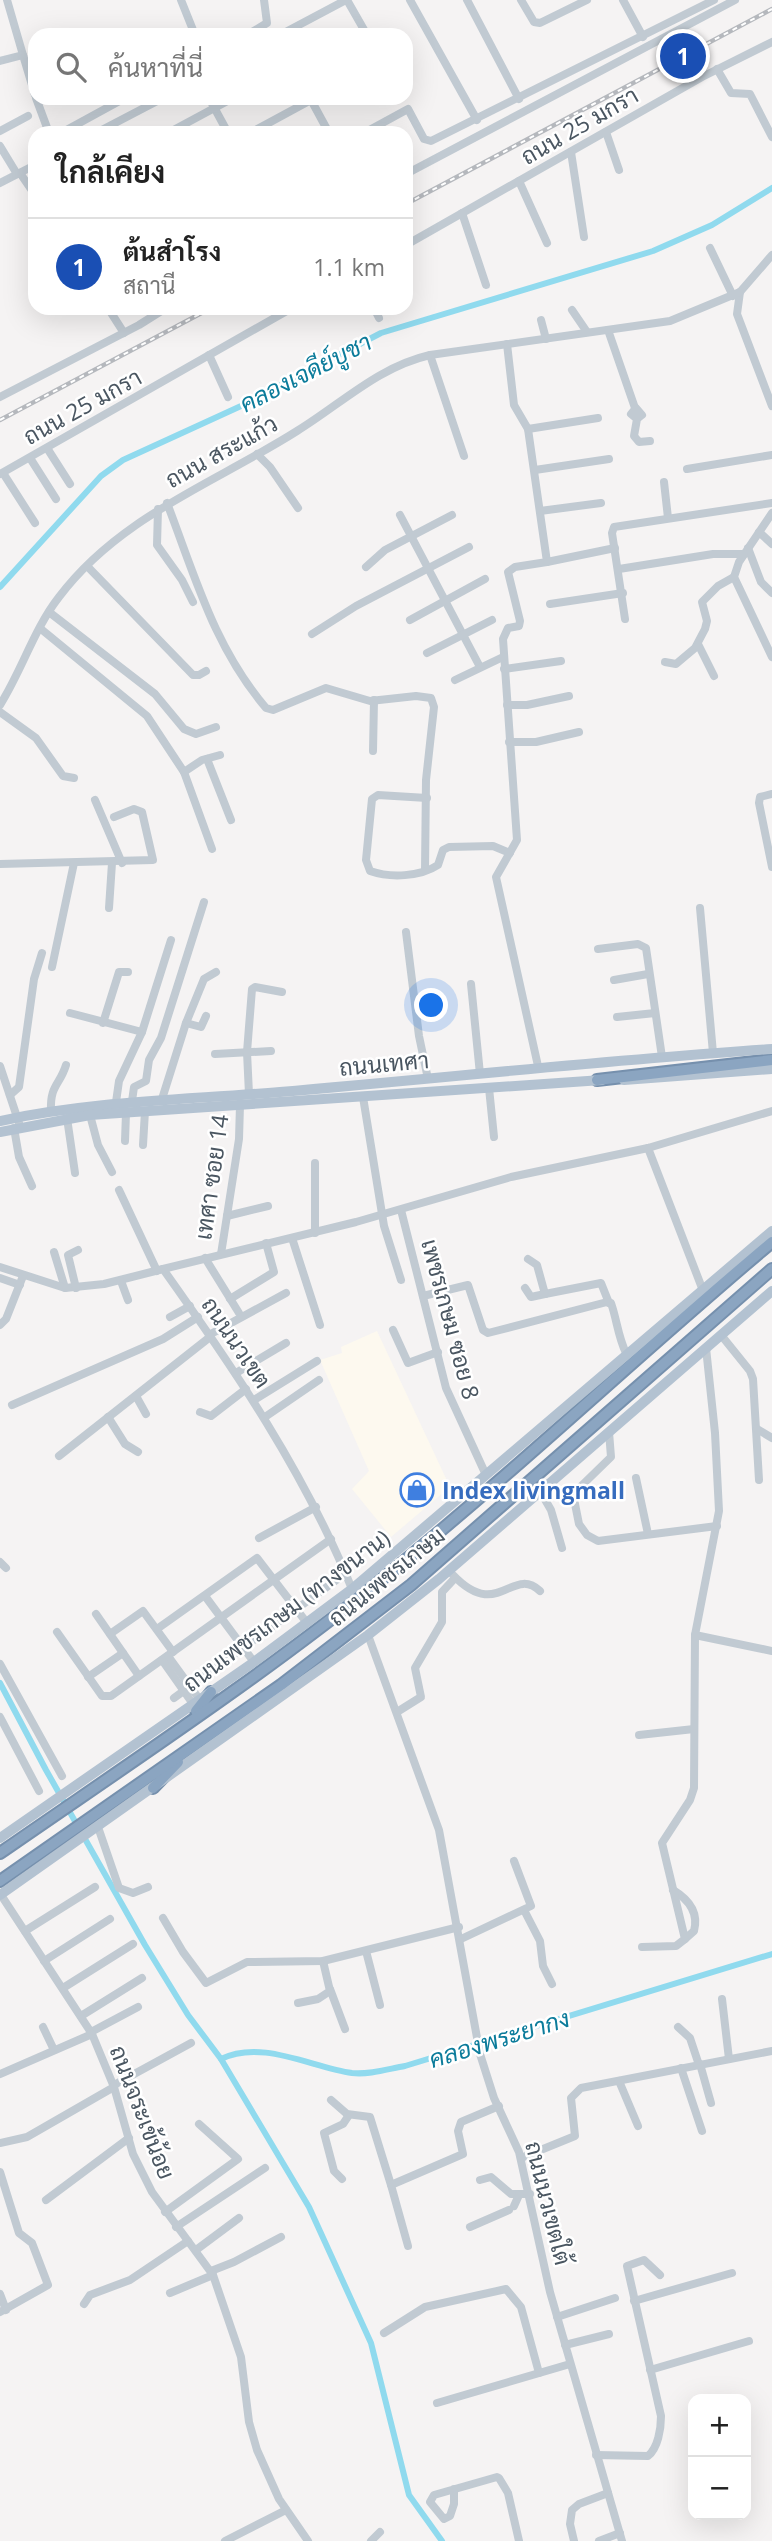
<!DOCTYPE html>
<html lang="th">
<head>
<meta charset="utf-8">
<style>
  body { margin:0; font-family:"Open Sans",Sarabun,sans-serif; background:#f6f6f6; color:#222 }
  .controls { position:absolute; right:21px; bottom:21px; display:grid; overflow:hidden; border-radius:14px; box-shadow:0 7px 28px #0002 }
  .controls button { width:63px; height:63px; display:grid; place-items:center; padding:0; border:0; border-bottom:2px solid #e0e0e0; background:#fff; color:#222; font:35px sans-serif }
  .you { position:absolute; left:432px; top:1006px; width:24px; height:24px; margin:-18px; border:5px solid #fff; border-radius:50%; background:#1a73e8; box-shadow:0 0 0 10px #1a73e833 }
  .badge { display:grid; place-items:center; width:46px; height:46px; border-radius:50%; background:#1a73e8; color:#fff; font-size:23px; font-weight:700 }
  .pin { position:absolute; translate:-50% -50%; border:4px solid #fff; box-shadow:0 2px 7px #0006 }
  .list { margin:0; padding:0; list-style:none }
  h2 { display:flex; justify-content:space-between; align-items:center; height:91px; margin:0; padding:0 28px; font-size:30px }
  h2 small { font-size:23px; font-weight:400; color:#767676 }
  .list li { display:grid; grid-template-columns:46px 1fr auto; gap:21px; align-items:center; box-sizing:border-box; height:98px; padding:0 28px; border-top:2px solid #e0e0e0 }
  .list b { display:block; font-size:26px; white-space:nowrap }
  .list p { margin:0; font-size:23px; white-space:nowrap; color:#767676 }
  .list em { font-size:23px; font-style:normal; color:#767676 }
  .icon { flex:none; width:38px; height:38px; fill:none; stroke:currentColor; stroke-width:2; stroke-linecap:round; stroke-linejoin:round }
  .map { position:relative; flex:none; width:772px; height:2541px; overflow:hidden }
  .search { position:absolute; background:#fff; box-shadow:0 7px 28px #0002; left:28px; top:28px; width:385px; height:77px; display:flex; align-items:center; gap:18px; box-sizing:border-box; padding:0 24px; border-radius:21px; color:#767676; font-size:26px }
  .panel { position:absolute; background:#fff; box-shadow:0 7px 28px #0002; left:28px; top:126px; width:385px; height:189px; border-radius:21px }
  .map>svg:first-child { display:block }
  .commercial { fill:#fdf9ef }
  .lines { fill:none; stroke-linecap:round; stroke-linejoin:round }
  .canal { stroke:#90daee; stroke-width:6 }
  .highway-casing { stroke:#7690ad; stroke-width:14 }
  .minor { stroke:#c1cad2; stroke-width:8 }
  .major { stroke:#b3c2d1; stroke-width:10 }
  .highway { stroke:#8ba5c1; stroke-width:10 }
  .rail-casing { stroke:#b5b8bd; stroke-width:4.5 }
  .rail { stroke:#fff; stroke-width:2; stroke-dasharray:5; stroke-linecap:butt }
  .labels { text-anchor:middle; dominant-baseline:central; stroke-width:5; stroke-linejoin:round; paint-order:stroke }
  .street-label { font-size:23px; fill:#4a5661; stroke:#fff }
  .shop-label { font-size:23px; font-weight:bold; fill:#366cbe; stroke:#fff; text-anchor:start }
  .water-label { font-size:24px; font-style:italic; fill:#0c7c9b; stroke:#fff }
</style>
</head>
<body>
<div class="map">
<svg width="772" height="2541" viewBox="0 0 772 2541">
  <rect width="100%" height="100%" fill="#f5f3f3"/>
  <path class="commercial" d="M377,1331L450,1487L391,1537L352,1489L369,1471L320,1360L342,1353L341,1347Z"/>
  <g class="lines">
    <g class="canal">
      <path d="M0,587L101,476L123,460L241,406L381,333L653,251L712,225L772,188"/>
      <path d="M0,1683L46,1770L145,1945L188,2015L221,2059L309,2207L371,2343L409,2495L442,2541"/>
      <path d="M221,2059C261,2039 311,2067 352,2073C369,2075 388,2069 405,2066L772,1954"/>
    </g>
    <defs>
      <g id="highway">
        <path d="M597,1080L772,1060"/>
        <path d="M196,1711L211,1692"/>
        <path d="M153,1788L178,1762"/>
        <path d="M0,1853C130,1763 264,1675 387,1575C519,1468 642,1351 772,1242"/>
        <path d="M0,1881L281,1685L411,1585L772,1269"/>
      </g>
    </defs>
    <use href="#highway" class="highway-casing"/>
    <g class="minor">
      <path d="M7,0L23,55"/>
      <path d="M181,0L195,35"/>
      <path d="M347,0L367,35"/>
      <path d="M410,0L477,120"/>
      <path d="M467,0L519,99"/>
      <path d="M521,0L534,22L540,23L587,0"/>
      <path d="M623,0L643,37"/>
      <path d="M247,35L267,23L264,0"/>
      <path d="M280,35L346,0"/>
      <path d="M0,61L23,55L35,95"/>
      <path d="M717,69L731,93L750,94L772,137"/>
      <path d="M36,98L49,133"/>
      <path d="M209,98L228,133"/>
      <path d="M310,98L329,133"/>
      <path d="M0,131L28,116"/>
      <path d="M606,132L619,170"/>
      <path d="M61,133L125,98"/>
      <path d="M96,133L163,98"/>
      <path d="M168,133L233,98"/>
      <path d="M250,133L311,100"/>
      <path d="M364,133L408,109L424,139L431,141L714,0"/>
      <path d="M0,146L17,174"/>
      <path d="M571,152L584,237"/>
      <path d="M20,173L35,195"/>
      <path d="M406,174L735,0"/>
      <path d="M519,181L547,243"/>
      <path d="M0,183L35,165"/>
      <path d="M462,213L486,285"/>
      <path d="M406,245L702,77L772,42"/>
      <path d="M710,248L733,296"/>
      <path d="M740,292L737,314L772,406"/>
      <path d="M108,308L124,333"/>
      <path d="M374,308L379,318"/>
      <path d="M572,310L587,332"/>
      <path d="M541,320L546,339"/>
      <path d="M608,330L635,408"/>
      <path d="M507,344L514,405L528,429L547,562L515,567L508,572L520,621L519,626L508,628L503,639L517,840L496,877L538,1066"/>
      <path d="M209,355L228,397"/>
      <path d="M430,355L464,456"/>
      <path d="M0,397L139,325L166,308"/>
      <path d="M637,419L631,414L636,408L642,415L637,419L634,436L639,442L650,441"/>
      <path d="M528,429L598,418"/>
      <path d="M47,448L70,484"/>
      <path d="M257,454L270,467L298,508"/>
      <path d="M30,458L56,499"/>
      <path d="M687,469L772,455"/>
      <path d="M535,470L609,459"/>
      <path d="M3,473L35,523"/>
      <path d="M0,474L292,308"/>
      <path d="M664,482L668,518"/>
      <path d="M167,503C195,576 214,647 266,708L273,710L326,688L370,701L416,696L431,698L434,707L426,780L425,870"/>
      <path d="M158,509L157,545L182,580L193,602"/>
      <path d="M540,511L601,503"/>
      <path d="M772,513L739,562L734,577L772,657"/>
      <path d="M400,515L480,667"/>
      <path d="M759,532L772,544"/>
      <path d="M748,548L761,582L772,593"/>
      <path d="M547,562L615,548"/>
      <path d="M87,566L193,675H199L206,671"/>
      <path d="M366,567L385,550L452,515"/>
      <path d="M619,569L713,554H744"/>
      <path d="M550,604L623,593"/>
      <path d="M49,612L155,694L184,729L196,734L216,727"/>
      <path d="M625,619L612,533L614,527L772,503"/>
      <path d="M410,620L485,579"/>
      <path d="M41,629L147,716L184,772L212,849"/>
      <path d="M312,634L356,606L469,547"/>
      <path d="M698,644L714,676"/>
      <path d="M427,653L492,620"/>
      <path d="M665,662L676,664L695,648L705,629L707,621L702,602L718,586L734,577"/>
      <path d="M504,669L561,661"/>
      <path d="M455,680L503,657"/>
      <path d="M0,705C22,670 34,629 59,597C120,516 215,483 297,431C341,404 378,367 430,355L670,321L740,292L772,255"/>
      <path d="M507,705H527L569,696"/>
      <path d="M0,712L36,738L63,776L74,778"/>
      <path d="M509,742H536L579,732"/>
      <path d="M373,751L374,700"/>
      <path d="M207,759L231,820"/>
      <path d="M184,772L202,760L220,755"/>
      <path d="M772,794L760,797L759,803L772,867"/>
      <path d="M427,798L378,795L372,799L366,860L370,871C390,878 420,877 438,865L443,850L449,847L493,846L510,853"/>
      <path d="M95,800L122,863"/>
      <path d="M0,864L153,860L142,812L134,809L114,817"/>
      <path d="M109,908L112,863"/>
      <path d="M700,908L713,1053"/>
      <path d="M406,932L419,1036L428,1079"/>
      <path d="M598,949L638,944L646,948L662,1057"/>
      <path d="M52,967L74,863"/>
      <path d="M614,980L648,974"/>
      <path d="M471,984L480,1074"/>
      <path d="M70,1013L142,1032"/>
      <path d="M617,1017L655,1013"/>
      <path d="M103,1023L119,972H128"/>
      <path d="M186,1023L204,979L216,972"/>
      <path d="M215,1054L271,1051"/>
      <path d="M0,1066L20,1126"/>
      <path d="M489,1088L494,1137"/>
      <path d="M249,1094L247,1052L252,989L255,987L282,992"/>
      <path d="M10,1095L19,1087L34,979L42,953"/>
      <path d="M363,1097L384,1226L401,1280"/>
      <path d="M162,1099L186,1023L201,1027L206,1016"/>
      <path d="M132,1101L134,1087L146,1081L149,1060L161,1038L204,902"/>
      <path d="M116,1102L119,1081L142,1032L171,940"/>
      <path d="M51,1110C50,1085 60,1085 66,1065"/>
      <path d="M90,1115L98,1145L112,1172"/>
      <path d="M67,1118L75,1173"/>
      <path d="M14,1128L19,1157L32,1186"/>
      <path d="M125,1141L126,1113"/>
      <path d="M143,1145L145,1111"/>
      <path d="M648,1148L702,1288"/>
      <path d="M315,1163V1233"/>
      <path d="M119,1190L157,1271"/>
      <path d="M401,1210L446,1388L486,1475"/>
      <path d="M227,1216L268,1206"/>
      <path d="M292,1238L320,1325"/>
      <path d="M54,1252L65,1288"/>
      <path d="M221,1254L239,1139L240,1105"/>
      <path d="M205,1258L239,1313"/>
      <path d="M528,1259L537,1265L545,1294L601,1283L609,1303"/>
      <path d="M0,1267L65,1288L104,1284L163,1269C235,1370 305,1473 352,1589"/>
      <path d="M163,1269L356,1222L511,1177L648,1148L772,1111"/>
      <path d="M0,1278L20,1285"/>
      <path d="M121,1281L128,1300"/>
      <path d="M76,1288L68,1255L78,1250"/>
      <path d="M525,1288L531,1297L545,1294"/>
      <path d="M423,1296L468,1285L483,1330L488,1333L607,1302L611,1303C617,1320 618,1337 626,1353"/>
      <path d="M230,1299L274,1272L266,1243"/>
      <path d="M170,1317L190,1306"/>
      <path d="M0,1325L6,1319L23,1276"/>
      <path d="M393,1330L408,1363L438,1352"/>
      <path d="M209,1335L286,1293"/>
      <path d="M721,1335L750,1371L753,1379L759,1480"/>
      <path d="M236,1373L286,1343"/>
      <path d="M136,1396L146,1414"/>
      <path d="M254,1400L317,1361"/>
      <path d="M12,1405L163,1339L198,1317"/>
      <path d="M200,1412L211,1416L246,1389"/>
      <path d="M108,1417L125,1444L138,1452"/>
      <path d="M265,1417L319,1380"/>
      <path d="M757,1429L772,1438"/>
      <path d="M609,1432L611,1457L573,1494L579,1524L587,1535L598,1541L717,1526"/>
      <path d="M59,1456L210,1337"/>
      <path d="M636,1478L648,1534"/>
      <path d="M540,1491L551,1510L562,1548"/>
      <path d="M259,1538L316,1507"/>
      <path d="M0,1562L6,1568"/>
      <path d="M453,1575C498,1622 512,1565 540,1591"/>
      <path d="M205,1596L254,1662"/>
      <path d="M96,1614L139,1676"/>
      <path d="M157,1629L257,1558L307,1623"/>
      <path d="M57,1632L102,1696H111L331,1539"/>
      <path d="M110,1634L143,1611L173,1652"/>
      <path d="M368,1635L439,1830L480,2054L494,2098L519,2152L550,2292L622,2541"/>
      <path d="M695,1635L772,1651"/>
      <path d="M168,1656L200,1700"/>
      <path d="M162,1660L193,1704"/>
      <path d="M0,1664L62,1776"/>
      <path d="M88,1677L123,1653"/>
      <path d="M174,1698L346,1573"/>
      <path d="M397,1712L421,1697L415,1668L442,1622V1592L455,1578"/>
      <path d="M0,1717L39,1791"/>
      <path d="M639,1735L694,1729"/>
      <path d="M98,1827L119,1888L133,1893L148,1887"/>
      <path d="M673,1890C688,1899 699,1912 694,1931L685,1939"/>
      <path d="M1,1895L92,2034L114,2087L133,2154L152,2192L213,2275L241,2357L249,2422L257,2450L279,2499L308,2541"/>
      <path d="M524,1910L540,1941L543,1966L552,1984"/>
      <path d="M163,1918L183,1952L206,1983L247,1962L323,1961L459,1927"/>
      <path d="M25,1931L95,1887"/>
      <path d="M461,1939L531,1906L514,1861"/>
      <path d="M642,1947L676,1946L685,1939L662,1843L690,1800L694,1788L695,1635L719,1511L715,1433L706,1348"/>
      <path d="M366,1951L380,2005"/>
      <path d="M44,1961L110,1919"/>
      <path d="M63,1988L133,1944"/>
      <path d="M330,1989L345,2029"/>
      <path d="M722,1999L729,2059"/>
      <path d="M298,2003L318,1999L330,1991L323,1961"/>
      <path d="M81,2016L142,1978"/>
      <path d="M43,2027L54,2050"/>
      <path d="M678,2027L690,2038L699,2065"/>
      <path d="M91,2032L138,2007"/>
      <path d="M700,2064L711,2103"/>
      <path d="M681,2068L702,2131"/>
      <path d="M0,2074L92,2034"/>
      <path d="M619,2081L638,2126"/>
      <path d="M114,2085L191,2043"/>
      <path d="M331,2100L347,2114L370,2117L391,2185"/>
      <path d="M0,2143L27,2137L114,2087"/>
      <path d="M521,2158L575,2136L571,2098L581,2088L772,2051"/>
      <path d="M0,2172L19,2233L32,2243L48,2285L0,2312"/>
      <path d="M342,2179L334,2171L324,2133L343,2124L349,2115"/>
      <path d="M480,2180L491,2177L511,2194H530"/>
      <path d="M46,2200L129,2138"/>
      <path d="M514,2206L519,2195"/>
      <path d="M165,2212L238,2159L199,2124"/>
      <path d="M176,2227L265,2168"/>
      <path d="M470,2227L509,2210"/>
      <path d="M408,2246L391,2185L463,2154L458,2131L461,2122L499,2106"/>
      <path d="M196,2250L239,2218"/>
      <path d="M211,2271L234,2262L281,2237"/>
      <path d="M170,2293L213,2275"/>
      <path d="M0,2294L6,2310"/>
      <path d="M634,2301L732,2273"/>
      <path d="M84,2304L90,2295L130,2280L188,2241"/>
      <path d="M557,2317L615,2298"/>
      <path d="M384,2333L425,2307L506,2289L521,2307L539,2373"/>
      <path d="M565,2345L609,2334"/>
      <path d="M650,2370L749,2341"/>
      <path d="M437,2403L570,2364"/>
      <path d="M596,2455L648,2456C658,2448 661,2429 661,2416L627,2266L644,2260L660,2275"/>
      <path d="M454,2489V2504L450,2516L444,2519L430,2502L434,2495L497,2477L499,2478L508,2493L519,2541"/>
      <path d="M225,2541L286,2510"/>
      <path d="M371,2541L380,2532"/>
      <path d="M574,2541L570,2524L572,2510L579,2504L608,2493"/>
      <path d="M599,2541L620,2533"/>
    </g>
    <g class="major">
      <path d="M624,1080L772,1069"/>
      <path d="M0,1121C93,1101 185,1100 280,1092C444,1078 607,1060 772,1049"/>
      <path d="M0,1132L90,1115L602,1080"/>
      <path d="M0,1838L254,1662L352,1589L772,1231"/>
      <path d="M0,1895L368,1635L439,1579L772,1291"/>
    </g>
    <use href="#highway" class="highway"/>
    <defs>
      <g id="rail">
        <path d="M406,204L772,9"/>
        <path d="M0,420L211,308"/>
      </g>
    </defs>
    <use href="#rail" class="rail-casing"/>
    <use href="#rail" class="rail"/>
  </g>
  <defs>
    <symbol id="shop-ring" viewBox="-11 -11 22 22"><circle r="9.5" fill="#fff" stroke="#3f7fe0" stroke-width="1.5"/><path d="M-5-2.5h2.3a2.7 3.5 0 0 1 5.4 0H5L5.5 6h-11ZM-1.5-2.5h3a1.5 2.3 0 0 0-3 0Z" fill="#3f7fe0"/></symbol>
  </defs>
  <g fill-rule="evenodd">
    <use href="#shop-ring" x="398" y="1471" width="38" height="38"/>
  </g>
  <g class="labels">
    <g class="street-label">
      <text transform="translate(579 125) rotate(-30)">ถนน 25 มกรา</text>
      <text transform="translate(82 406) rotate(-29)">ถนน 25 มกรา</text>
      <text transform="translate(221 451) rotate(-29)">ถนน สระแก้ว</text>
      <text transform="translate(384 1063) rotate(-5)">ถนนเทศา</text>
      <text transform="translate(211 1177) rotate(-82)">เทศา ซอย 14</text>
      <text transform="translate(451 1319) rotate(75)">เพชรเกษม ซอย 8</text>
      <text transform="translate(237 1342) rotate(56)">ถนนนวเขต</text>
      <text transform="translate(386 1576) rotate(-39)">ถนนเพชรเกษม</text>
      <text transform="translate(286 1610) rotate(-37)">ถนนเพชรเกษม (ทางขนาน)</text>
      <text transform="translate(143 2112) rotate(69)">ถนนจระเข้น้อย</text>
      <text transform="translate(549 2203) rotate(76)">ถนนนวเขตใต้</text>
    </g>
    <g class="shop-label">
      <text x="442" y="1490">Index livingmall</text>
    </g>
    <g class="water-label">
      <text transform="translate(305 372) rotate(-27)">คลองเจดีย์บูชา</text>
      <text transform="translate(499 2038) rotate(-17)">คลองพระยากง</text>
    </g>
  </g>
</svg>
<div class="controls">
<button>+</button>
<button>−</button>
</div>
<div class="you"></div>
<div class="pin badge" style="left:683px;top:56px;background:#1a4fb4">1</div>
<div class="search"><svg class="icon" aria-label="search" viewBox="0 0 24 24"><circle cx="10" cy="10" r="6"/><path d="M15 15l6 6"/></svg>ค้นหาที่นี่</div>
<section class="panel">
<h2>ใกล้เคียง<small></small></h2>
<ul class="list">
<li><span class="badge" style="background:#1a4fb4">1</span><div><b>ต้นสำโรง</b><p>สถานี</p></div><em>1.1 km</em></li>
</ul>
</section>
</div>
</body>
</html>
